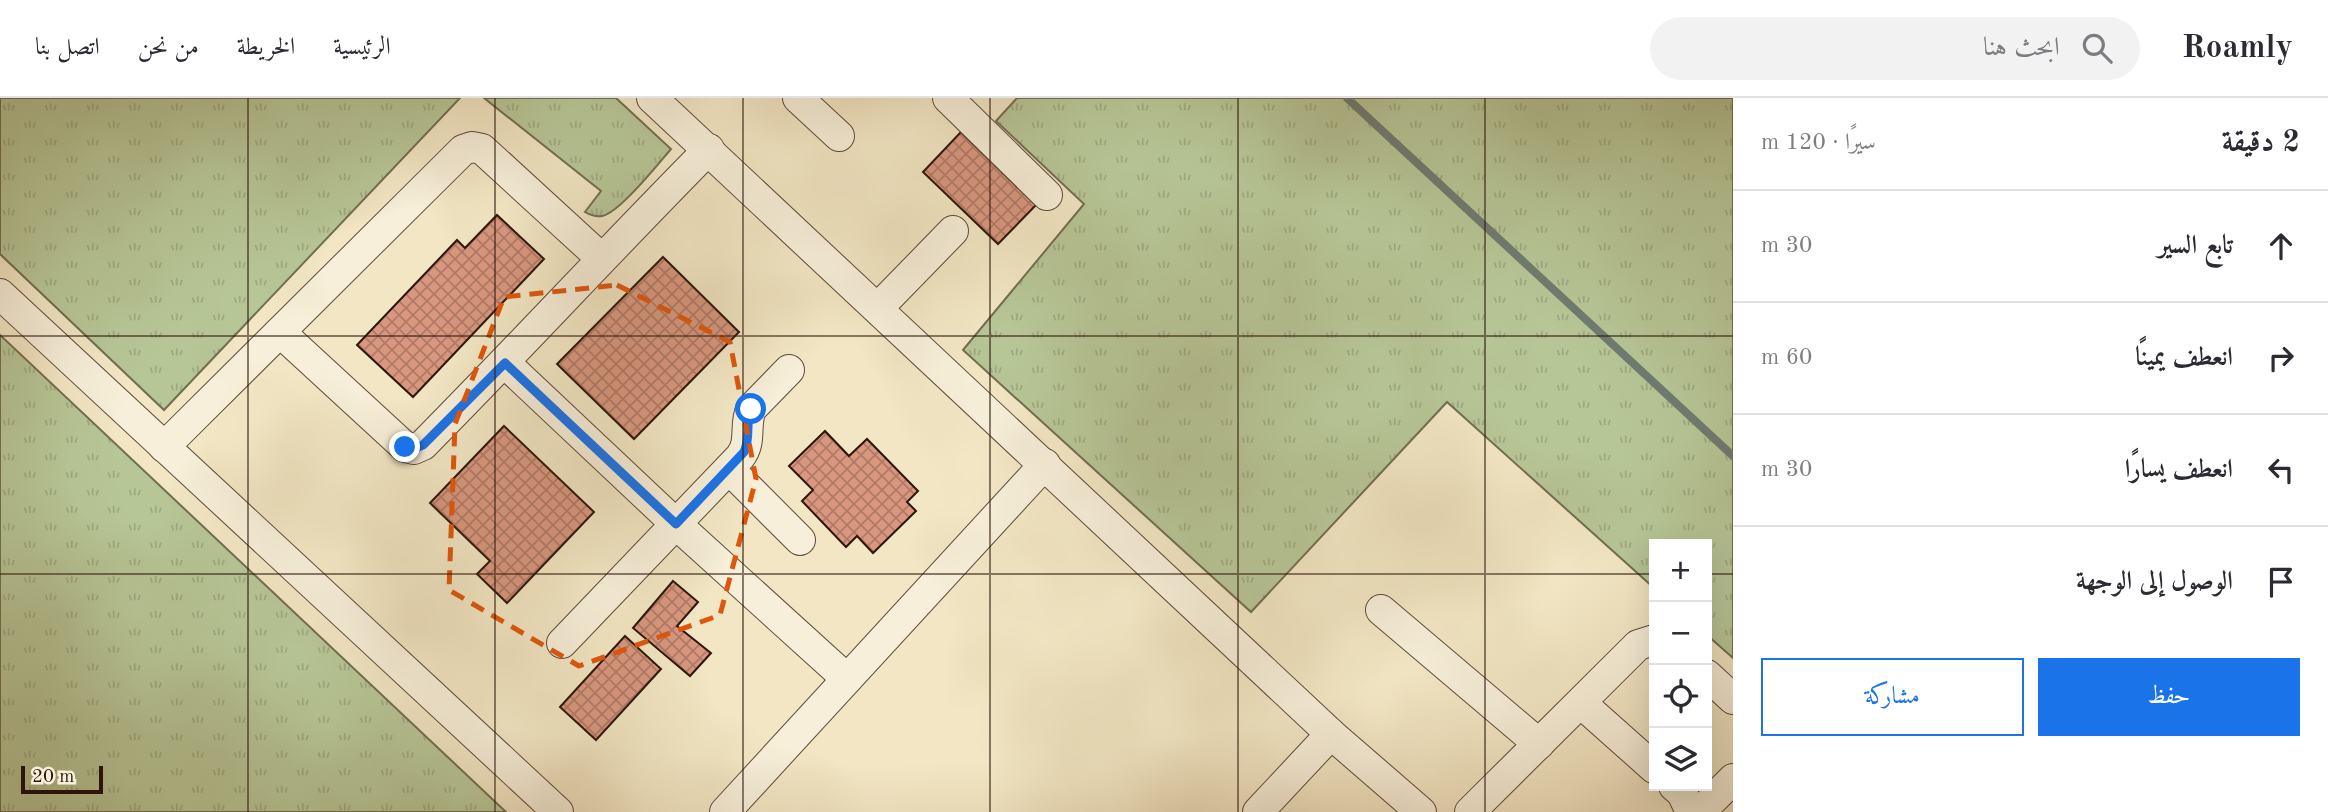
<!DOCTYPE html>
<html lang="ar">
<head>
<meta charset="utf-8">
<style>
  body { margin:0; font-family:"Old Standard TT",Amiri,serif; background:#f2f2f3; color:#2b2b33; direction:rtl }
  .controls { position:absolute; right:21px; bottom:21px; display:grid; overflow:hidden; border-radius:0px; box-shadow:0 7px 28px #0002 }
  .controls button { width:63px; height:63px; display:grid; place-items:center; padding:0; border:0; border-bottom:2px solid #e1e1e2; background:#fff; color:#2b2b33; font:35px sans-serif }
  .scale { position:absolute; left:21px; bottom:18px; width:82px; box-sizing:border-box; padding-left:7px; border:4px solid #2d150c; border-top:0; font-size:19px; line-height:24px; white-space:nowrap; color:#2d150c; -webkit-text-stroke:5px #f7efd9; paint-order:stroke }
  .stop { position:absolute; width:21px; height:21px; margin:-16px; border:5px solid #1a73e8; border-radius:50%; background:#fff }
  .stop.end { background:#1a73e8; border-color:#fff; box-shadow:0 2px 7px #0008 }
  .list { margin:0; padding:0; list-style:none }
  h2 { display:flex; justify-content:space-between; align-items:center; height:91px; margin:0; padding:0 28px; font-size:30px }
  h2 small { font-size:23px; font-weight:400; color:#7c7c81 }
  .list li { display:grid; grid-template-columns:46px 1fr auto; gap:21px; align-items:center; box-sizing:border-box; height:112px; padding:0 28px; border-top:2px solid #e1e1e2 }
  .list b { display:block; font-size:26px; white-space:nowrap }
  .list em { font-size:23px; font-style:normal; color:#7c7c81 }
  .actions { display:flex; gap:14px; padding:21px 28px }
  .actions a { flex:1; padding:16px 0; border:2px solid #1a73e8; border-radius:0px; text-align:center; font-size:24px; color:#1a73e8 }
  .actions .main { background:#1a73e8; color:#fff }
  .icon { flex:none; width:38px; height:38px; fill:none; stroke:currentColor; stroke-width:2; stroke-linecap:round; stroke-linejoin:round }
  .map { position:relative; flex:none; width:1733px; height:714px; overflow:hidden; direction:ltr }
  header { display:flex; align-items:center; gap:42px; box-sizing:border-box; height:98px; padding:0 35px; background:#fff; border-bottom:2px solid #e1e1e2 }
  header strong { font-size:33px }
  nav { display:flex; gap:38px; margin-inline-start:auto; font-size:24px }
  .search { width:490px; height:63px; background:#f2f2f3; display:flex; align-items:center; gap:18px; box-sizing:border-box; padding:0 24px; border-radius:38px; color:#7c7c81; font-size:26px }
  main { display:flex }
  aside { flex:1; background:#fff }
  .map>svg:first-child { display:block }
  .grass { fill:url(#grass-tufts); stroke:#726e52; stroke-width:2 }
  .lines { fill:none; stroke-linecap:round; stroke-linejoin:round }
  .stream { stroke:#6f7c71; stroke-width:8 }
  .building { fill:url(#building-cross-hatch); stroke:#2d150c; stroke-width:2 }
  .minor-casing { stroke:#5e493a; stroke-width:32 }
  .minor { stroke:#f7efd9; stroke-width:30 }
  .route { stroke:#1a73e8; stroke-width:9 }
  .marked { fill:none; stroke:#df560c; stroke-width:5; stroke-dasharray:14 9; stroke-linejoin:round }
  .grid { fill:none; stroke:#2d150c; stroke-width:2; stroke-opacity:0.55 }
</style>
</head>
<body>
<header>
<strong>Roamly</strong>
<div class="search"><svg class="icon" aria-label="search" viewBox="0 0 24 24"><circle cx="10" cy="10" r="6"/><path d="M15 15l6 6"/></svg>ابحث هنا</div>
<nav><a>الرئيسية</a><a>الخريطة</a><a>من نحن</a><a>اتصل بنا</a></nav>
</header>
<main>
<aside>
<h2>2 دقيقة<small>سيرًا · 120 m</small></h2>
<ul class="list">
<li><svg class="icon" aria-label="ahead" viewBox="0 0 24 24"><path d="M12 20V5M6 11l6-6 6 6"/></svg><div><b>تابع السير</b></div><em>30 m</em></li>
<li><svg class="icon" aria-label="right" viewBox="0 0 24 24"><path d="M7 20v-9h11M14 6l5 5-5 5"/></svg><div><b>انعطف يمينًا</b></div><em>60 m</em></li>
<li><svg class="icon" aria-label="left" viewBox="0 0 24 24"><path d="M17 20v-9H6M10 6l-5 5 5 5"/></svg><div><b>انعطف يسارًا</b></div><em>30 m</em></li>
<li><svg class="icon" aria-label="arrive" viewBox="0 0 24 24"><path d="M6 21V4h12l-3 4 3 4H6"/></svg><div><b>الوصول إلى الوجهة</b></div></li>
</ul>
<div class="actions"><a class="main">حفظ</a><a>مشاركة</a></div>
</aside>
<div class="map">
<svg width="1733" height="714" viewBox="0 0 1733 714">
  <defs>
    <pattern id="grass-tufts" width="24" height="20" patternUnits="userSpaceOnUse" patternTransform="scale(1.75)"><rect width="24" height="20" fill="#b7c697"/><path d="M3 7l-1-3M5 7V3M7 7l1-3M15 17l-1-3M17 17v-4M19 17l1-3" fill="none" stroke="#9ea981"/></pattern>
    <pattern id="building-cross-hatch" width="8" height="8" patternUnits="userSpaceOnUse" patternTransform="scale(1.75)"><rect width="8" height="8" fill="#d8977e"/><path d="M0 0l8 8M0 8l8-8" fill="none" stroke="#b07a66"/></pattern>
  </defs>
  <rect width="100%" height="100%" fill="#f2e6c4"/>
  <filter id="stains"><feTurbulence type="fractalNoise" baseFrequency=".00286" numOctaves="4"/><feColorMatrix values="0 0 0 0 .2 0 0 0 0 .09 0 0 0 0 .02 0 0 0 .5 -.17"/></filter>
  <radialGradient id="worn" r=".72"><stop offset=".6" stop-color="#630" stop-opacity="0"/><stop offset="1" stop-color="#630" stop-opacity=".3"/></radialGradient>
  <g class="grass">
    <path d="M0,0H460L164,312L0,156Z"/>
    <path d="M484,0H616L671,51C658,66 619,115 602,118C596,119 590,117 585,114L601,93Z"/>
    <path d="M1017,0H1733V560L1707,537V446H1654V490L1447,304L1251,514L963,252L1084,106L996,23Z"/>
    <path d="M0,237L506,714H0Z"/>
  </g>
  <g class="lines">
    <path class="stream" d="M1347,0L1733,358"/>
  </g>
  <g class="building">
    <path d="M961,34L1036,107L998,146L923,74Z"/>
    <path d="M497,117L544,161L413,299L357,247L457,142L465,150Z"/>
    <path d="M663,159L739,234L634,341L557,266Z"/>
    <path d="M504,328L594,414L507,505L477,476L490,463L430,405Z"/>
    <path d="M825,333L849,358L867,341L918,393L907,404L916,413L873,455L857,438L846,449L802,403L813,392L789,368Z"/>
    <path d="M673,483L698,504L677,528L711,555L690,578L633,530Z"/>
    <path d="M625,538L661,571L596,642L560,609Z"/>
  </g>
  <g class="lines">
    <defs>
      <g id="minor">
        <path d="M652,0L1331,636L1421,714"/>
        <path d="M798,0L839,38"/>
        <path d="M948,0L1047,97"/>
        <path d="M0,196L558,714"/>
        <path d="M878,210L953,133"/>
        <path d="M280,234L405,349L414,351L423,347C519,250 612,149 709,51"/>
        <path d="M505,265L676,426L847,581"/>
        <path d="M164,349L463,52L472,49L482,51L601,160"/>
        <path d="M729,371L800,442"/>
        <path d="M1381,512L1539,646"/>
        <path d="M562,545L740,359C752,344 744,328 751,311L789,272"/>
        <path d="M1707,577L1733,601"/>
        <path d="M1581,605L1654,670"/>
        <path d="M1674,688L1682,695L1691,714"/>
        <path d="M725,714L1045,366"/>
        <path d="M1258,714L1331,636"/>
        <path d="M1470,714L1638,547L1654,542"/>
        <path d="M1700,714L1733,681"/>
      </g>
    </defs>
    <use href="#minor" class="minor-casing"/>
    <use href="#minor" class="minor"/>
  </g>
  <g class="lines">
    <path class="route" d="M405,349L414,351L423,347L505,265L676,426L744,354C751,340 745,325 751,311"/>
  </g>
  <path class="marked" d="M617,187L730,244L756,381L720,517L579,568L449,492L455,326L504,199Z"/>
  <path class="grid" d="M248,0V714M495,0V714M743,0V714M990,0V714M1238,0V714M1485,0V714M0,238H1733M0,476H1654M1707,476H1733"/>
  <rect width="100%" height="100%" filter="url(#stains)"/>
  <rect width="100%" height="100%" fill="url(#worn)"/>
</svg>
<div class="controls">
<button>+</button>
<button>−</button>
<button><svg class="icon" aria-label="locate" viewBox="0 0 24 24"><circle cx="12" cy="12" r="6"/><path d="M12 2v4M12 18v4M2 12h4M18 12h4"/></svg></button>
<button><svg class="icon" aria-label="layers" viewBox="0 0 24 24"><path d="M12 4l9 5-9 5-9-5zM3 14l9 5 9-5"/></svg></button>
</div>
<div class="scale">20 m</div>
<div class="stop" style="left:751px;top:311px"></div>
<div class="stop end" style="left:405px;top:349px"></div>
</div>
</main>
</body>
</html>
